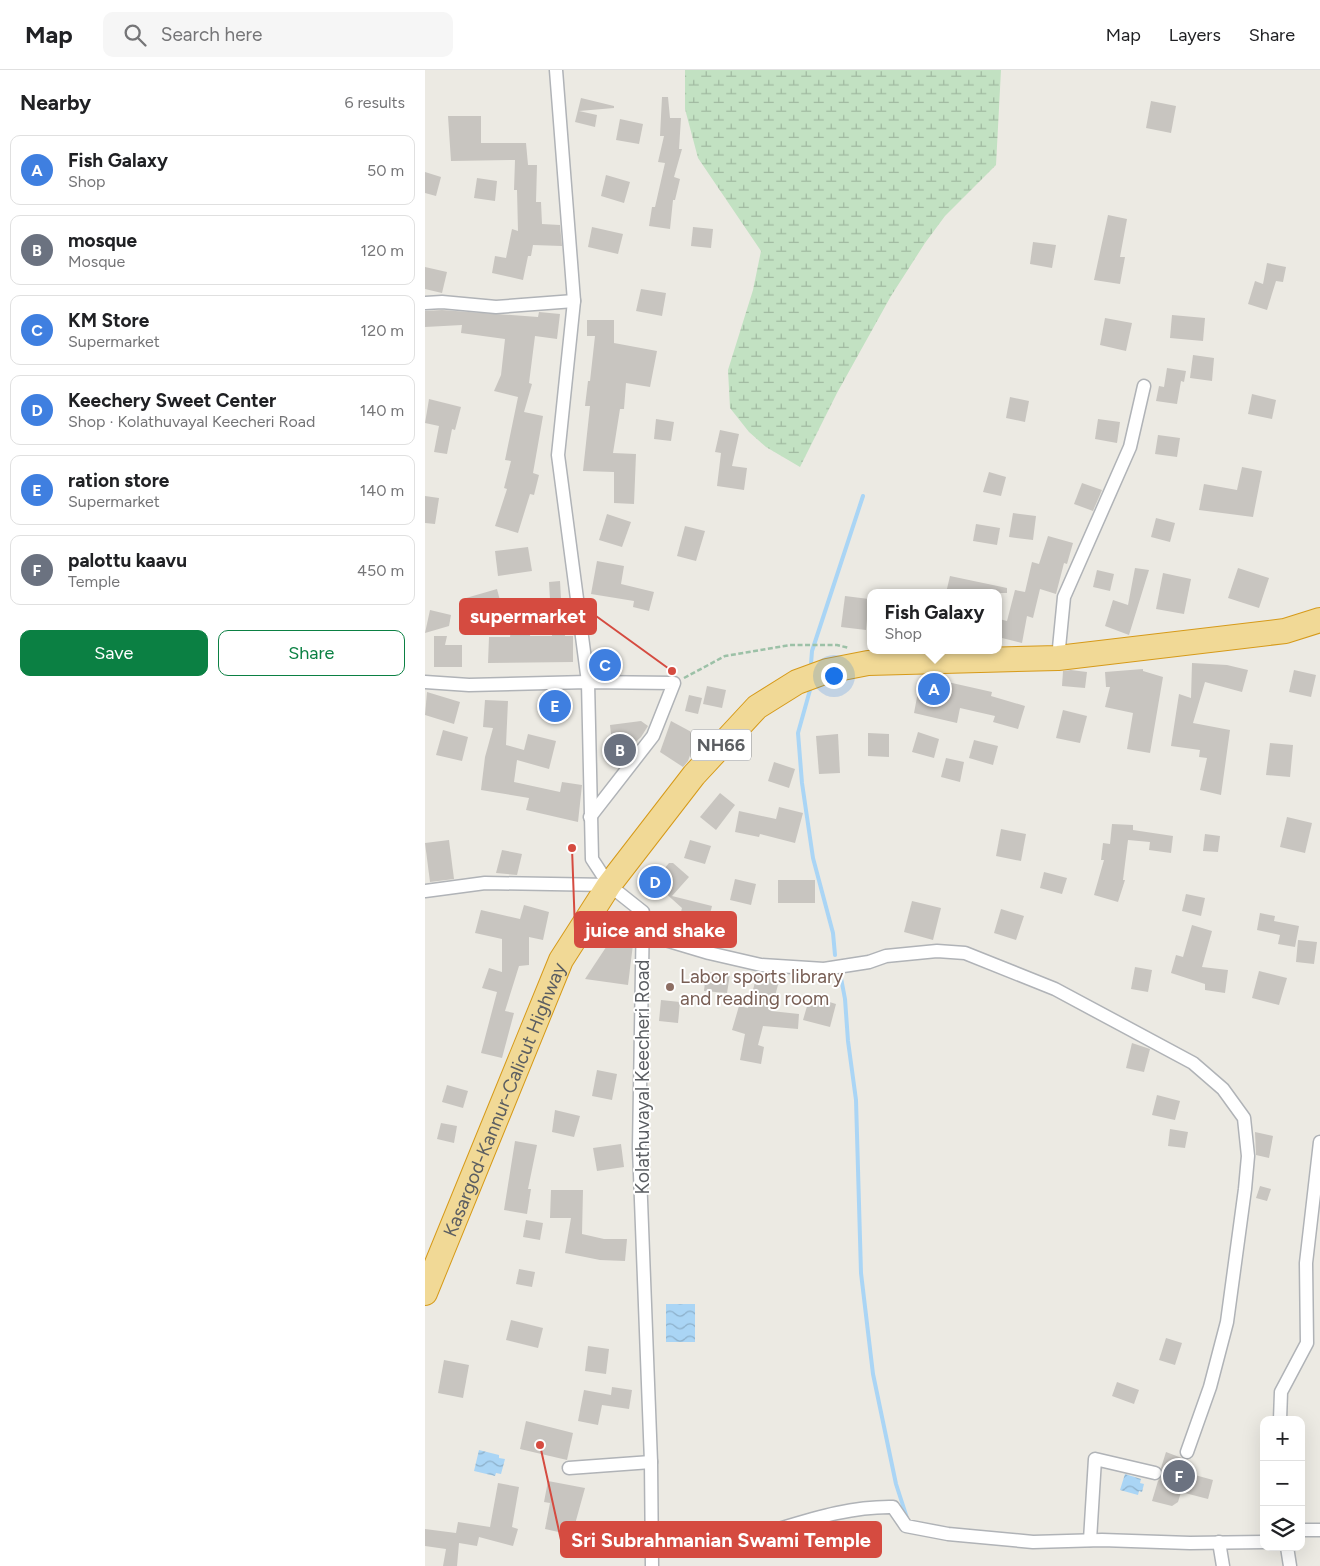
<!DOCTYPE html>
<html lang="en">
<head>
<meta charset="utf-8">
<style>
  body { margin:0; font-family:Figtree,sans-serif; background:#f6f6f6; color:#202124 }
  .controls { position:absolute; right:15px; bottom:15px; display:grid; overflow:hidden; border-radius:10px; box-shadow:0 5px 20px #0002 }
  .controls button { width:45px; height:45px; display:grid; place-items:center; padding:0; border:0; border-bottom:1px solid #e0e0e0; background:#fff; color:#202124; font:25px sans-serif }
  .you { position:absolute; left:408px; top:605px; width:18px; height:18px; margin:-12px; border:4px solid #fff; border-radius:50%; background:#1a73e8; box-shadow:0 0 0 8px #1a73e833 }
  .badge { display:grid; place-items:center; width:32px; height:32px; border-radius:50%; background:#0b8043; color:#fff; font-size:16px; font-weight:700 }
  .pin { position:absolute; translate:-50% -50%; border:2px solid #fff; box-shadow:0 1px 5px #0006 }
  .popup { position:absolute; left:442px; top:519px; width:135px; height:65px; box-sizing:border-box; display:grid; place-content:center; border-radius:10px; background:#fff; filter:drop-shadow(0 1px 4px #0005); font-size:16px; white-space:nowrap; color:#757577 }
  .popup b { font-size:19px; color:#202124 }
  .popup::after { content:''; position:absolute; left:50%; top:100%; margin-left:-10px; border:10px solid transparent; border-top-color:#fff }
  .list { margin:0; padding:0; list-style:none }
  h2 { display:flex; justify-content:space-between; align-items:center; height:65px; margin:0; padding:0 20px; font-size:21px }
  h2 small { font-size:16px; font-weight:400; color:#757577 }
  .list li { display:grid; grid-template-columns:32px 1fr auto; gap:15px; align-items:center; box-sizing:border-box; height:70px; margin:0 10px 10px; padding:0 10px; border:1px solid #e0e0e0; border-radius:10px }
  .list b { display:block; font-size:19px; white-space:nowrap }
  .list p { margin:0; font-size:16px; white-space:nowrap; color:#757577 }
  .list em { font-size:16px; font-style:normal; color:#757577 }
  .actions { display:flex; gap:10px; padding:15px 20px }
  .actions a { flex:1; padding:11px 0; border:1px solid #0b8043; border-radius:10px; text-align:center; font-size:18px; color:#0b8043 }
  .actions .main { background:#0b8043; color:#fff }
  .icon { flex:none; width:28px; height:28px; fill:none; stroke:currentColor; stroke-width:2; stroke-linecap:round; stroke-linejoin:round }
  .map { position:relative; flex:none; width:895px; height:1496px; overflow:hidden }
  header { display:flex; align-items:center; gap:30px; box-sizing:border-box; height:70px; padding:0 25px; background:#fff; border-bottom:1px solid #e0e0e0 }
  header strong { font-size:24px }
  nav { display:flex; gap:28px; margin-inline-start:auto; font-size:18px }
  .search { width:350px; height:45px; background:#f6f6f6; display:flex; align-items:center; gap:12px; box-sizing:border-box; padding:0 18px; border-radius:10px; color:#757577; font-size:19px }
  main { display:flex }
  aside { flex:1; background:#fff }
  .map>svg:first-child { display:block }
  .wetland { fill:url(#wetland-marsh) }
  .water { fill:url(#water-waves) }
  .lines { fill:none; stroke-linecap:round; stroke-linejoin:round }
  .stream { stroke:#aad5f5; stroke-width:4 }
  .building { fill:#c8c5c0 }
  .street-casing { stroke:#b0b3b7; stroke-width:15 }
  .highway-casing { stroke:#d69a19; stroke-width:26 }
  .path { stroke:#9cc1a7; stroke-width:2.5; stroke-dasharray:5 2.5; stroke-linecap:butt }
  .street { stroke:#fff; stroke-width:12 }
  .highway { stroke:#f1d996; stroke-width:24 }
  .education-dot { fill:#8d6e63; stroke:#fff; stroke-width:2 }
  .labels { text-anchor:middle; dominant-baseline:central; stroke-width:4; stroke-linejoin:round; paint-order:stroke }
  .shield { fill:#fff; stroke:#8c8e91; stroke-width:1 }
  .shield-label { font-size:18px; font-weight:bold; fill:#5b5e62 }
  .education-label { font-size:19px; fill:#785e54; stroke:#fff; text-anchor:start }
  .street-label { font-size:19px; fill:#5b5e62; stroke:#fff }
  .leader { fill:none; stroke:#d54b40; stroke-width:2 }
  .callout-dot { fill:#d54b40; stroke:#fff; stroke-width:2 }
  .callout { fill:#d54b40; stroke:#d54b40; stroke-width:2 }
  .callout-label { font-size:20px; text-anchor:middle; font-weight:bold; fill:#fff }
</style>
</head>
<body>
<header>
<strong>Map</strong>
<div class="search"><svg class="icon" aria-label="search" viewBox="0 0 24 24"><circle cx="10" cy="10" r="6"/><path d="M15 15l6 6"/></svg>Search here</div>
<nav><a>Map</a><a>Layers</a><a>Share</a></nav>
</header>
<main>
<aside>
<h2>Nearby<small>6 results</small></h2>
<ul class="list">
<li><span class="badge" style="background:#3f7fe0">A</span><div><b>Fish Galaxy</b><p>Shop</p></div><em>50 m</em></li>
<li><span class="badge" style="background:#6b7280">B</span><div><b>mosque</b><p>Mosque</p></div><em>120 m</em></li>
<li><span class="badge" style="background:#3f7fe0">C</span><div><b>KM Store</b><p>Supermarket</p></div><em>120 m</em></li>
<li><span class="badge" style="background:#3f7fe0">D</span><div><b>Keechery Sweet Center</b><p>Shop · Kolathuvayal Keecheri Road</p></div><em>140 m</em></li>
<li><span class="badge" style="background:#3f7fe0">E</span><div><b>ration store</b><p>Supermarket</p></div><em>140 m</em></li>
<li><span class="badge" style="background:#6b7280">F</span><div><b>palottu kaavu</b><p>Temple</p></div><em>450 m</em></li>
</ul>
<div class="actions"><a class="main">Save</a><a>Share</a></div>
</aside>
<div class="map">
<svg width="895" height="1496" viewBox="0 0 895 1496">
  <defs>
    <pattern id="wetland-marsh" width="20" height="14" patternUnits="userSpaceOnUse" patternTransform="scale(1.25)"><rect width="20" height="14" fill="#c2e1c2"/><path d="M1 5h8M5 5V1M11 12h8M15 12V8" fill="none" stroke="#a1baa1"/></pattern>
    <pattern id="water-waves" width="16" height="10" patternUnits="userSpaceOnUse" patternTransform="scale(1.25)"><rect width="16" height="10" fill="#aad5f5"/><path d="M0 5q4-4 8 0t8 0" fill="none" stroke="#8db0ca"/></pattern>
  </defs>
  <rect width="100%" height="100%" fill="#eceae3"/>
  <path class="wetland" d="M260,0H576L571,95L520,146L500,173L466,226L412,323L375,397L341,377L324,362L305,338L303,300L328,220L336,181L273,88L260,39Z"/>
  <g class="water">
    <rect x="241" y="1234" width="29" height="38"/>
    <path d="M54,1380L74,1385V1388L80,1389L76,1404L71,1403L70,1406L49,1401Z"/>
    <path d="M700,1404L716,1409L715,1413L719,1414L717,1422L714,1421L713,1425L695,1420Z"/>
  </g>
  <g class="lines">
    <g class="stream">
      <path d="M386,594L387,581L438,426"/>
      <path d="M385,620L373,663L377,713L388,788L408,863L410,885"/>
      <path d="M416,908L420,929L423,971L431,1030L436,1203L448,1304L471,1414L482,1448"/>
    </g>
  </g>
  <g class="building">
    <path d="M237,27H243L245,48H256L254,79H257L249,107L255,109L250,130H248L245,159L224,156L227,137H230L240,93L233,92L239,66H235Z"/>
    <path d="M156,28L189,36V38L154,41L172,45L170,57L150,52Z"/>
    <path d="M726,31L751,36L746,63L721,58Z"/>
    <path d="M23,46H56V73H101L103,95H112L111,132H116L117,154L135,155L137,176L108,175L106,186H103L98,210L67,203L70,186L81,188L87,159L93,161L92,120H89L90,90L26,91Z"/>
    <path d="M195,49L218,54L214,74L191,70Z"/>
    <path d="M0,102L16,107L11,126L0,123Z"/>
    <path d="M181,105L205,112L199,133L176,126Z"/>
    <path d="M52,108L72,111L70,131L49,128Z"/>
    <path d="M683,145L702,149L695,187H700L695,214L669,210Z"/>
    <path d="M167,157L198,164L193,184L163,177Z"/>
    <path d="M268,157L288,159L286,178L266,176Z"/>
    <path d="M608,172L631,175L627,198L605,194Z"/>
    <path d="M842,193L861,197L858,212L851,211L842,240L823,234L830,211L838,214Z"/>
    <path d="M0,197L22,202L17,223L0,219Z"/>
    <path d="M216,219L241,223L237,246L211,241Z"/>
    <path d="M17,240L113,247L114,242L135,244L132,269L110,266L104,313L107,314L99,342L118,346L108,403L114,405L109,425L105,424L93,463L70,456L82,419L79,418L86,391L80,390L93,327L69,321L76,305L80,269L36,263L37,255L0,257V241Z"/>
    <path d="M747,245L780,248L778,271L745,268Z"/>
    <path d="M680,248L707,253L701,281L675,275Z"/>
    <path d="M162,250H189V273L232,281L225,317L201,313L199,339H195L188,383L211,384L209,434L189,433V402L158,401L165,336H160L163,311H165L170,266H162Z"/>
    <path d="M768,285L789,288L787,311L765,308Z"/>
    <path d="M742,298L761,301L759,312L756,311L752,334L731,331L734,316L739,317Z"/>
    <path d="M827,324L851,330L847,349L823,344Z"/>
    <path d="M585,327L604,331L600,352L581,348Z"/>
    <path d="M4,329L36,337L30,360L27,359L22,384L9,382L14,356L0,353Z"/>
    <path d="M231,349L249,352L246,371L229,369Z"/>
    <path d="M673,349L695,352L692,373L670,369Z"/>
    <path d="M295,360L314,364L307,396L322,398L319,420L292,416L296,383L290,382Z"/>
    <path d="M733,365L755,368L752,387L730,384Z"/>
    <path d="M817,397L837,401L828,447L774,440L779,414L812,420Z"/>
    <path d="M564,402L581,407L576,426L558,422Z"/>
    <path d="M657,413L677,420L668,441L649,434Z"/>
    <path d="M0,426L14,428L10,454L0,453Z"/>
    <path d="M588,443L611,446L608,470L584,467Z"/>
    <path d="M182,444L206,452L197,477L174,470Z"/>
    <path d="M731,448L750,453L745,472L726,467Z"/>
    <path d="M551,454L575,458L572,475L548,471Z"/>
    <path d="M260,456L280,461L271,491L252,486Z"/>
    <path d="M623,466L648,473L642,494L639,493L631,524L615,519L608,548L602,546L597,573L573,567L574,549L582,551L590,520L600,522L607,492L614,494Z"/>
    <path d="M103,477L107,501L73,506L70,481Z"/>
    <path d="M172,491L199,496L196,514L229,522L224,541L208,537L209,531L166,524Z"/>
    <path d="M710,498L724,500L704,565L680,556L688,530L703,535Z"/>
    <path d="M813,498L844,508L834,538L803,528Z"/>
    <path d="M672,500L689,504L685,521L668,517Z"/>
    <path d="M738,503L766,509L759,544L731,539Z"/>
    <path d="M525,506L582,518V523H521Z"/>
    <path d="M135,511L137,547H139L140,566H148V592L63,593L64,567H85L88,544L107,547L105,566H127L124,512Z"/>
    <path d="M72,519L78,542L47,550L41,528Z"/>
    <path d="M420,526L444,529L441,560L416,557Z"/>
    <path d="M5,540L26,545L24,556L0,563Z"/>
    <path d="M9,566H22L20,575H37V597H9Z"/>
    <path d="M767,593L802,595L823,600L817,622L780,612L768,653L805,660L796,725L775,720L782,688L774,687L775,680L746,676L754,624L766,628Z"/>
    <path d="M718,599V601L738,607L725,683L702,679L708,643L680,637L685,617H681L680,602Z"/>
    <path d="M646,600L662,602L660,618L637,616L638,601Z"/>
    <path d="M869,600L891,605L886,627L864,622Z"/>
    <path d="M496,606L567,622L566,626L600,636L593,659L568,652L570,646L535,638L532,653L489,643Z"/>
    <path d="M282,616L301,620L297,638L278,634Z"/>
    <path d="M2,622L35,632L29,654L0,645Z"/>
    <path d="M264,625L277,628L273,644L260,641Z"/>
    <path d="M60,630L83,631L81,675L99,680L103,664L131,671L124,699L92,690L89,712L135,722L137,712L157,715L153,752L101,740L104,728L56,720L60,687L68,658L58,657Z"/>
    <path d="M638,640L662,646L655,673L631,668Z"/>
    <path d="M216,651L223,656L216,667L189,692L185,655Z"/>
    <path d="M246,651L272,665L263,691L258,697L235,682Z"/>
    <path d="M18,660L43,667L37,691L11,685Z"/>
    <path d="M493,662L514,669L509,688L487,682Z"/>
    <path d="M443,663L464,664V687L443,686Z"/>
    <path d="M413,664L415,703L394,704L391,666Z"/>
    <path d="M549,670L573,676L568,695L544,688Z"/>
    <path d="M845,673L868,675L865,707L841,705Z"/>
    <path d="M521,688L539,692L535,712L516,707Z"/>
    <path d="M349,692L370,699L364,718L343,711Z"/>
    <path d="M295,723L310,735L291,760L275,747Z"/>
    <path d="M354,737L378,743L370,773L335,764L334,767L310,762L314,741L351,749Z"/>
    <path d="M862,747L887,753L880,783L855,777Z"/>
    <path d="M687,754L708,755V760L748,766L746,783L724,780L725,772L703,770L698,810H700L693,832L669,825L679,790H676L678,773L685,774Z"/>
    <path d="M576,759L601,764L596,791L571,786Z"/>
    <path d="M780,764L795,766L793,782L778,781Z"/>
    <path d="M24,770L29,809L5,812L0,773Z"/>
    <path d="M265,770L286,776L280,794L259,788Z"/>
    <path d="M77,780L97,784L92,805L71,803Z"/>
    <path d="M244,793H248L264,807L247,826L287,836L280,864L252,857L257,838L228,812Z"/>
    <path d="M619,802L642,808L637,824L615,818Z"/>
    <path d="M310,809L331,814L326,835L305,830Z"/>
    <rect x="353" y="810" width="37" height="23"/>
    <path d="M761,824L780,828L776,846L757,841Z"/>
    <path d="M487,831L516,838L508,870L479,862Z"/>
    <path d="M99,835L124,842L118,870L104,867V895L94,896L80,941L89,943L77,988L56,983L72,922L57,918L64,898L77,902V869L50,863L56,840L95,849Z"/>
    <path d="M576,839L599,846L591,870L569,863Z"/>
    <path d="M835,843L850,846L849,851L874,856L870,877L853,874L855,865L832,860Z"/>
    <path d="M767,855L787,861L777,897L803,900L800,923L780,920V914L746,903L751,885L758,887Z"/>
    <path d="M195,856L210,858L203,915L160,909Z"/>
    <path d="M873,870L892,872L889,894L871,892Z"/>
    <path d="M710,897L727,900L723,922L706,919Z"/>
    <path d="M834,901L862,908L854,935L827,928Z"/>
    <path d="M281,902L305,904L302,923L279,921Z"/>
    <path d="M332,905L354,911L346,941L374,944L373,959L338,956L333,975L339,977L336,994L315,990L320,964L307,960L314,936L323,938Z"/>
    <path d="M385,926L411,934L405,957L378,950Z"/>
    <path d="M236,930L255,932L253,953L234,951Z"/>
    <path d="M707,973L725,979L719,1002L701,998Z"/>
    <path d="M172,1000L192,1004L187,1030L167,1026Z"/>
    <path d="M22,1015L43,1021L38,1038L17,1032Z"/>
    <path d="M732,1025L755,1031L750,1050L727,1045Z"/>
    <path d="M130,1040L155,1046L149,1067L127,1062Z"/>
    <path d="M16,1053L32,1056L29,1073L12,1069Z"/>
    <path d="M745,1059L763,1062L760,1078L743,1076Z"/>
    <path d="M830,1062L848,1066L844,1088L831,1085Z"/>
    <path d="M90,1071L112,1075L103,1119H106L102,1144L79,1140Z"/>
    <path d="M196,1074L199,1097L172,1101L168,1078Z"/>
    <path d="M835,1116L846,1119L842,1131L831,1128Z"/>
    <path d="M126,1120H158L157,1164L179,1169H202L200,1191L175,1190L140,1183L146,1148H125Z"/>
    <path d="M101,1150L118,1153L115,1170L98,1167Z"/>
    <path d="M94,1199L110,1202L107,1217L91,1214Z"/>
    <path d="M86,1250L118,1258L113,1278L81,1270Z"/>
    <path d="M741,1268L757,1273L750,1295L734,1290Z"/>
    <path d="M163,1276L184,1279L181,1304L160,1301Z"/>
    <path d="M19,1290L44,1295L38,1328L13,1323Z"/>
    <path d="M692,1312L714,1320L709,1334L687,1326Z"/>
    <path d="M187,1317L207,1320L204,1339L177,1335L173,1355L153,1351L159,1320L186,1325Z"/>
    <path d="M101,1351L148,1363L142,1390L95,1379Z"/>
    <path d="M741,1382L762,1390L759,1402L788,1410L783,1429L756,1422L753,1432L747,1436L727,1431L733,1411L738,1405L736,1398Z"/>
    <path d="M123,1411L160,1418L147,1465L120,1459L125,1433L119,1432Z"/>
    <path d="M73,1413L94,1417L87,1457L93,1459L88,1476L54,1467L52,1476L34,1473L32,1496H18L21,1479L0,1476V1459L31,1463L33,1452L65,1457Z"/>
    <path d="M169,1457L194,1463L188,1487L163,1480Z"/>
  </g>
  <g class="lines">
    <defs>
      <g id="street">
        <path d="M131,0L149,231L133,385L163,612L167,789L184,815L218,842L214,1078L226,1392L227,1496"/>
        <path d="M0,233L17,232L71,237L149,231"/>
        <path d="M633,588L639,527L705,377L719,316"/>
        <path d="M0,612L44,615L163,612L249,613L228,666L165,747"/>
        <path d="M0,821L60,813L184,815"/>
        <path d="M217,863L284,883L336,895L399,899L444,892L461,886L512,881L540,883L630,919L768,993L798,1019L819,1048L823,1086L820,1119L802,1252L785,1317L762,1382"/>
        <path d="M855,1350L856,1322L882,1273L881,1193L895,1072"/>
        <path d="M144,1398L226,1392"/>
        <path d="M876,1460H895"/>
        <path d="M665,1470L670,1389L730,1403"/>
        <path d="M794,1472L798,1496"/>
        <path d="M862,1477L865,1496"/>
        <path d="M227,1479C262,1477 296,1475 330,1466C376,1453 420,1436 468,1437L481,1456L523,1464L608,1472L677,1470L765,1473L839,1472"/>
      </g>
      <g id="highway">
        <path id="s1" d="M0,1223L136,890L184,815L269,705L332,637L372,612L402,601L443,593L633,588L860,561L895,550"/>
      </g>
    </defs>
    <use href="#street" class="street-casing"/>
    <use href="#highway" class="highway-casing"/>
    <path class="path" d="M259,608L300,586L365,575H412L424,578"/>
    <use href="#street" class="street"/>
    <use href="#highway" class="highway"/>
  </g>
  <circle class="education-dot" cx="245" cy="917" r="5"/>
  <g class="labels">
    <rect class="shield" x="266" y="659.5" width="60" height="31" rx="4"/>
    <g class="shield-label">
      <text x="296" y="675">NH66</text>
    </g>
    <g class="education-label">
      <text x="255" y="906">Labor sports library<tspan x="255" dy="22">and reading room</tspan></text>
    </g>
    <g class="street-label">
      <text transform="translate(217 1007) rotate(-90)">Kolathuvayal Keecheri Road</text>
      <text stroke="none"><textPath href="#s1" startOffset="209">Kasargod-Kannur-Calicut Highway</textPath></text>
    </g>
  </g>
  <path class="leader" d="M247 601L171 546M147 778L150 860M115 1375L136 1470"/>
  <g class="callout-dot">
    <circle cx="247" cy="601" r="5"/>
    <circle cx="147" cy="778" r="5"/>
    <circle cx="115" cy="1375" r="5"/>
  </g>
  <g class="callout">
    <rect x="35" y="529" width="136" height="35" rx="5"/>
    <rect x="150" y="842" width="161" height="35" rx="5"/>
    <rect x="136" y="1452" width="320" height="35" rx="5"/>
  </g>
  <g class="callout-label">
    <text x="103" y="553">supermarket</text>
    <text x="230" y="867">juice and shake</text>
    <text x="296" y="1477">Sri Subrahmanian Swami Temple</text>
  </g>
</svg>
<div class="controls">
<button>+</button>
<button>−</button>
<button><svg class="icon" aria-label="layers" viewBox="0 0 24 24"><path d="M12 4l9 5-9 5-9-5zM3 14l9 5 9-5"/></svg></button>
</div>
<div class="you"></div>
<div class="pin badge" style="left:509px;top:619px;background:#3f7fe0">A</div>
<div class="popup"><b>Fish Galaxy</b>Shop</div>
<div class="pin badge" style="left:195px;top:680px;background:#6b7280">B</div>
<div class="pin badge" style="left:180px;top:595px;background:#3f7fe0">C</div>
<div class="pin badge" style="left:230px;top:812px;background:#3f7fe0">D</div>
<div class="pin badge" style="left:130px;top:636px;background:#3f7fe0">E</div>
<div class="pin badge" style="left:754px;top:1406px;background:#6b7280">F</div>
</div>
</main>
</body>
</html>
